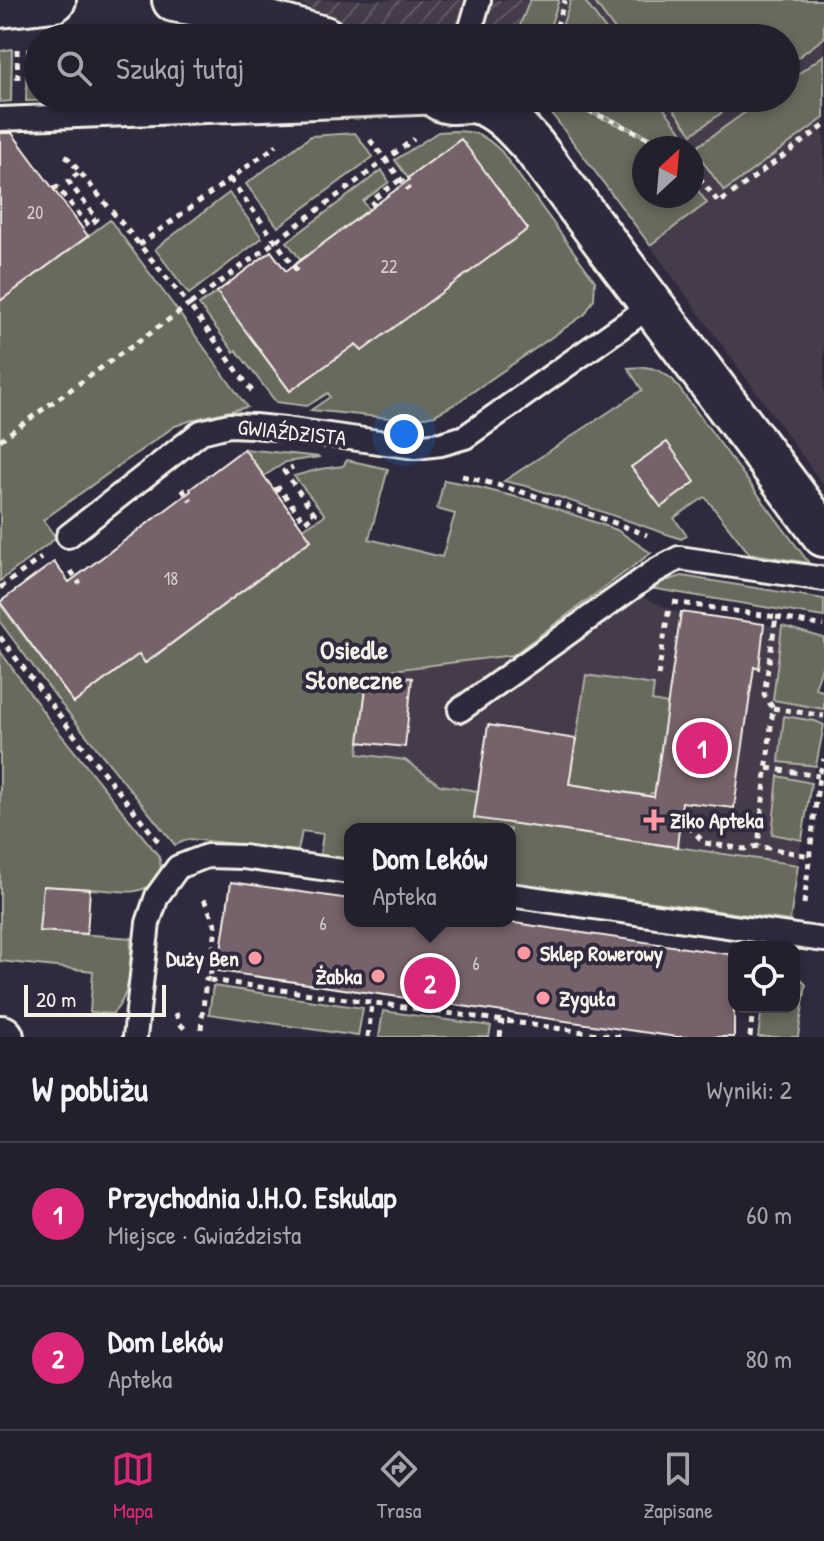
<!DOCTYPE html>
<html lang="pl">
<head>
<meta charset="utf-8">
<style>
  body { margin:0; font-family:"Patrick Hand",sans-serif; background:#2f2d3a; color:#f1f3f6 }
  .controls { position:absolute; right:24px; bottom:24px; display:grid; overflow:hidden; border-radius:16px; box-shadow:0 4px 12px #0003 }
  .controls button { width:72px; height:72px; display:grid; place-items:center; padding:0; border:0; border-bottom:2px solid #403e4a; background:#23202e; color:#f1f3f6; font:40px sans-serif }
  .compass { position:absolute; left:632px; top:136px; width:72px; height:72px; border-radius:50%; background:#23202e; box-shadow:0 4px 12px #0003; rotate:26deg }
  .scale { position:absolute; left:24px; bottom:20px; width:142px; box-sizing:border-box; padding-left:8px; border:4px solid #f4f1e8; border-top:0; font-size:22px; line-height:28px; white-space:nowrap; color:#f4f1e8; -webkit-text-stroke:6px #2f2a3d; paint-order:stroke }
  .you { position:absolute; left:404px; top:434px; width:28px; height:28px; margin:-20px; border:6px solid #fff; border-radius:50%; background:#1a73e8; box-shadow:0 0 0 12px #1a73e833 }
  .badge { display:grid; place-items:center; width:52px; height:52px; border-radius:50%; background:#db2777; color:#fff; font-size:26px; font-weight:700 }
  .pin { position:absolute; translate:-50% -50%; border:4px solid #fff; box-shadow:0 2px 8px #0006 }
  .popup { position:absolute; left:344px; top:823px; width:172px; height:104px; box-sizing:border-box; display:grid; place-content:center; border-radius:16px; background:#23202e; filter:drop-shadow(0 2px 6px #0005); font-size:26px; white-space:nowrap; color:#a3a3aa }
  .popup b { font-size:30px; color:#f1f3f6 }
  .popup::after { content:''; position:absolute; left:50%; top:100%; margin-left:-16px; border:16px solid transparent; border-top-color:#23202e }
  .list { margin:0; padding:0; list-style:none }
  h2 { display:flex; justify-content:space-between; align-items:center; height:104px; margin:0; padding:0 32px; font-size:34px }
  h2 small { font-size:26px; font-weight:400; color:#a3a3aa }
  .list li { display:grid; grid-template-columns:52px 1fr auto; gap:24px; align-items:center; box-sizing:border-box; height:144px; padding:0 32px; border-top:2px solid #403e4a }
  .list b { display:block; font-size:30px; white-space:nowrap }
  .list p { margin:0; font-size:26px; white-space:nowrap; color:#a3a3aa }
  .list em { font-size:26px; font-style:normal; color:#a3a3aa }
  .icon { flex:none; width:44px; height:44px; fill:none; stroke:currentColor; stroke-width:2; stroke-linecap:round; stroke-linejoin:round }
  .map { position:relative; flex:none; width:824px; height:1037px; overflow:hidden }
  .search { position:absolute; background:#23202e; box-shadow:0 4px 12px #0003; left:24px; right:24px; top:24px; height:88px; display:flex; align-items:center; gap:20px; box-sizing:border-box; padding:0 28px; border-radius:44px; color:#a3a3aa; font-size:30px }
  .sheet { height:392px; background:#23202e }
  nav { display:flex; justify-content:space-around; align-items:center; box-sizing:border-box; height:112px; border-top:2px solid #403e4a; background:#23202e; font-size:22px; color:#a3a3aa }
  nav a { display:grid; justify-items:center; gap:4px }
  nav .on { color:#db2777 }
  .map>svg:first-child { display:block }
  .built { fill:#443b4b; fill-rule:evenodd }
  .industrial { fill:url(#industrial-furrows) }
  .green { fill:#676b5d; stroke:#aeaea2; stroke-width:2 }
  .building { fill:#76626b; stroke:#f4f1e8; stroke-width:2 }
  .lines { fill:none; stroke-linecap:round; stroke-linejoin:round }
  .lane-casing { stroke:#f4f1e8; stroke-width:28 }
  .street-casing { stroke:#f4f1e8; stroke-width:48 }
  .path { stroke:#f4f1e8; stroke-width:5; stroke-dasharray:6 6; stroke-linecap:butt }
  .lane { stroke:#2f2a3d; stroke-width:22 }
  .street { stroke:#2f2a3d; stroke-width:42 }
  .poi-dot { fill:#ff9aa2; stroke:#2f2a3d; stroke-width:3 }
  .labels { text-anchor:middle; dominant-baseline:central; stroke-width:8; stroke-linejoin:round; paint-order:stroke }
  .number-label { font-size:18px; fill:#d4cdc9 }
  .street-label { font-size:22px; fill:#f4f1e8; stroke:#2f2a3d }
  .poi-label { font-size:22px; font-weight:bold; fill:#f4f1e8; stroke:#2f2a3d; text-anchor:start }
  .quarter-label { font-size:26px; font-weight:bold; fill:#f4f1e8; stroke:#2f2a3d }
</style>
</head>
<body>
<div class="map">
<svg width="824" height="1037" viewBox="0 0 824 1037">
  <defs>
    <pattern id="industrial-furrows" width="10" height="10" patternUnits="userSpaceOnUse" patternTransform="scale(2)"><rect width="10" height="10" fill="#443b4b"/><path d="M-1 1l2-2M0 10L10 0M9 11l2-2" fill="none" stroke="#605865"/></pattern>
  </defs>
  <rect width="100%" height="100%" fill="#2f2a3d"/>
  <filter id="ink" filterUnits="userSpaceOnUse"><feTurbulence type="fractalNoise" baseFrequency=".0125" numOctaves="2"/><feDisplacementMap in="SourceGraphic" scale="16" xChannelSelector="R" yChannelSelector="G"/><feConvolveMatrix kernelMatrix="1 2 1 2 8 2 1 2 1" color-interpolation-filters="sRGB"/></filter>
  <g filter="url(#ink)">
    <g class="built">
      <path d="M530,0H824V486L657,255L540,98H786V38H515ZM644,148H692V196H644Z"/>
      <path d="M610,583L677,612L790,628L824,638V662L815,688L824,692V730L811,783L798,865L562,832L243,782L344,676L513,655Z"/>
    </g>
    <path class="industrial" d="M292,0H530L515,38H464L452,33L428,38H381Z"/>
    <g class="green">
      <path d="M530,0H559L546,38H515Z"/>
      <path d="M571,0H584L612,38H558Z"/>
      <path d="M593,0H824V38L786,66V38H621Z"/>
      <path d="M12,49L11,101L0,102V51Z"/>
      <path d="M27,49H38V98L158,99L26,101Z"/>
      <path d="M824,55V118L724,191L694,149L765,98H786V83Z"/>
      <path d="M540,98C562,98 643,135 664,148H644V196H692V182L707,203L650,245Z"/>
      <path d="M558,98H656L692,146L689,148H673L614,120Z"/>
      <path d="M665,98H742L692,134Z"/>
      <path d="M453,131C477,131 484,135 501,151L595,281L594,299L585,314L455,404L435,415L408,420L311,410L330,397L328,393L307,406L276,402L236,350L234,352L199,305L217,292L290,391L356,344L362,351L461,139L408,178L395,160L438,132Z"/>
      <path d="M355,133L373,157L278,227L246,184L311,136Z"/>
      <path d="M382,170L389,182L363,201L369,210L301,260L287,242Z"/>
      <path d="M229,193L262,238L189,294L155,249Z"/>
      <path d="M110,220L177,310L247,407L195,419L175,426L43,520L56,538L0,581V301Z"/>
      <path d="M644,367C656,368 663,372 673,380L809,563L749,553L705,497L674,518L687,536L681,539L530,487L504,481L642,390L628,368Z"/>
      <path d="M244,449L320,457L286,462L264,476Z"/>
      <path d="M347,460L388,469L369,539L442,557L455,514L437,509L444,480L465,484L540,503L617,530L651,553L513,655L368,673L358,754L405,760L440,785L478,791L475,817L798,865L790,921L510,882V829H350V859L320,855L323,834L302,831L298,851L189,839L175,845L65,709L0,622V604L74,703L139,654L146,663L311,540L303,529L325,515L294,476L320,469L343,466Z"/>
      <path d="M682,576L824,599V617L650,588L665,581Z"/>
      <path d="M782,626L824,638V661L815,688L824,692V709L773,700Z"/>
      <path d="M0,651L50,721L158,855C166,873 155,887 136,891C127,893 115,891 105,890C85,889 63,886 43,887L40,931L131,938C130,964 133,994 112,1014L90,1012L93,971L0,961Z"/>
      <path d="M586,675L654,685L652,701L668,704L655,793H651L650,796L569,784Z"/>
      <path d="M784,716L815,721L824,725L816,766L779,762Z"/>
      <path d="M778,776L811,783L802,840L772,834Z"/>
      <path d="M794,970L806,985L798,1037H758L762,1007H794Z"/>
      <path d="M213,986L363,1008L358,1036L209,1014Z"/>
      <path d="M383,1011L491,1026L489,1037H379Z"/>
    </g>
    <g class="building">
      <path d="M0,133H12L88,236L0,301Z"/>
      <path d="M461,139L528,229L362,351L356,344L290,391L217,292L271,251L286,271L409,180L408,178Z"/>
      <path d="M667,442L695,482L661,507L631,467Z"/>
      <path d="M244,449L311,540L145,663L139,654L74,703L0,602L54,562L69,582L191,491L190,489Z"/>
      <path d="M681,612L764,624L759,669L754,667L734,808L682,802L677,847L474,818L488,725L576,739L569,784L654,797Z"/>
      <path d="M368,673L412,678L405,747L359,742Z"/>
      <path d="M231,882L350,899V921H501L734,955V1037H677L218,971Z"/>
      <path d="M43,886L90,889L87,934L39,931Z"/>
    </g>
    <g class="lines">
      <defs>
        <g id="lane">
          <path d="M468,38L479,0"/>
          <path d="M0,119L444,102"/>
          <path d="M68,536L201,432L229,425L254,426L285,429L415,447L441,444L465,437L652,305"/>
          <path d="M460,710L655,571L679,558L824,579"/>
          <path d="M510,895L824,940"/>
          <path d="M135,1037L148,923L157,896L178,867L207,856L243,857L350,872"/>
        </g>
        <g id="street">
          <path d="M174,0L213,7L324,38"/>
          <path d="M0,6L54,0"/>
          <path d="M439,98C450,106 464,99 477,102C500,107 519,131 534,147L824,535"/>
          <path d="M0,1037H2"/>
        </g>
      </defs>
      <use href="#lane" class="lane-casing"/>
      <use href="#street" class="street-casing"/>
      <g class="path">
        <path d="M553,38L565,0"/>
        <path d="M17,49L18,83"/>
        <path d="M554,98L613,121L668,148"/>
        <path d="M370,140L409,190"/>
        <path d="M692,168L719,203L824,126"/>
        <path d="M230,179L298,272"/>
        <path d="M53,189L57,187L89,226L97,219L68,181L80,172"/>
        <path d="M375,206L371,201L401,179"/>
        <path d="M139,245L277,145"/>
        <path d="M252,391L189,305L414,139"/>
        <path d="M0,440L189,305L69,159L61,154"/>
        <path d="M462,476C526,491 586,512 647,535"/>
        <path d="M182,489L191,501"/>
        <path d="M275,490L279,488L305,522L315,514L284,471L293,467"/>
        <path d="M71,571L80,584"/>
        <path d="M0,588L41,558"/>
        <path d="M673,602L776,617L764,695L773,708L758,846"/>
        <path d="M776,617L824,626"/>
        <path d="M0,637L81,744L158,841"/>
        <path d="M658,676L669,607"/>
        <path d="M773,708L824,716"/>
        <path d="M767,768L819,776"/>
        <path d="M676,825L689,827L705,843L744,849L758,846L809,856"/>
        <path d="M804,904L819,776L824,759"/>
        <path d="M210,980L620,1037"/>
        <path d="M176,1013L179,1023L188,1032"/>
        <path d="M201,1029L206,979L210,980L216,926L202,895"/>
        <path d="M368,1037L372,1003"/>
        <path d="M500,1037L502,1020"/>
        <path d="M750,1037L753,1007"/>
      </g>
      <use href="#lane" class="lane"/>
      <use href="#street" class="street"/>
    </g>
  </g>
  <g class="poi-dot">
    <path d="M650 808h8v8h8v8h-8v8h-8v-8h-8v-8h8z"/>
    <circle cx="524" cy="953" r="8"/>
    <circle cx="255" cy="958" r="8"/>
    <circle cx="378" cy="976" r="8"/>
    <circle cx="543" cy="998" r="8"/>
  </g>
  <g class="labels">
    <g class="number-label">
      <text x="35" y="212">20</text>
      <text x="389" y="266">22</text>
      <text x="171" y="578">18</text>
      <text x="323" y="923">6</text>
      <text x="476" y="963">6</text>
    </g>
    <g class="street-label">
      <text transform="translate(292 432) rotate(6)">GWIAŹDZISTA</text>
    </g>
    <g class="poi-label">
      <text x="670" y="820">Ziko Apteka</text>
      <text x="540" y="953">Sklep Rowerowy</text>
      <text x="239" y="958" text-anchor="end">Duży Ben</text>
      <text x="362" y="976" text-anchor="end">Żabka</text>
      <text x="559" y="998">Zyguła</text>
    </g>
    <g class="quarter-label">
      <text x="354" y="649">Osiedle<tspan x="354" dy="30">Słoneczne</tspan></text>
    </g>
  </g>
</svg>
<div class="controls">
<button><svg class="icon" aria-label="locate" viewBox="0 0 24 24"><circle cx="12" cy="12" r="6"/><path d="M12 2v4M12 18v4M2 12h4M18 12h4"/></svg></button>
</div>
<svg class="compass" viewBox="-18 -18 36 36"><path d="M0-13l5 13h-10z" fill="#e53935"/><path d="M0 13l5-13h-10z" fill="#a3a3aa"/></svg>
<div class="scale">20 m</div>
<div class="you"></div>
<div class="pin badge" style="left:702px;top:748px">1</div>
<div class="pin badge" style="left:430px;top:983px">2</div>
<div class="popup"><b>Dom Leków</b>Apteka</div>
<div class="search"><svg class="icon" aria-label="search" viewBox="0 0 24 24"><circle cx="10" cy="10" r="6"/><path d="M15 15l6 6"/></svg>Szukaj tutaj</div>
</div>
<section class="sheet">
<h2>W pobliżu<small>Wyniki: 2</small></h2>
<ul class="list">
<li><span class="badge">1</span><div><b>Przychodnia J.H.O. Eskulap</b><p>Miejsce · Gwiaździsta</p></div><em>60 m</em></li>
<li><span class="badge">2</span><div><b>Dom Leków</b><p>Apteka</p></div><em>80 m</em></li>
</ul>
</section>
<nav>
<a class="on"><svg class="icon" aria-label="map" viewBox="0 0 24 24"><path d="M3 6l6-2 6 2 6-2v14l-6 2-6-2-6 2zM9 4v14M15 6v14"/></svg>Mapa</a>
<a><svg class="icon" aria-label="directions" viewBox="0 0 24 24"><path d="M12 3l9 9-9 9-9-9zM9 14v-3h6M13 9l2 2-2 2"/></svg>Trasa</a>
<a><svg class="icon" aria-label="saved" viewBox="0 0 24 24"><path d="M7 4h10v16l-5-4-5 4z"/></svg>Zapisane</a>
</nav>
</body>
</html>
